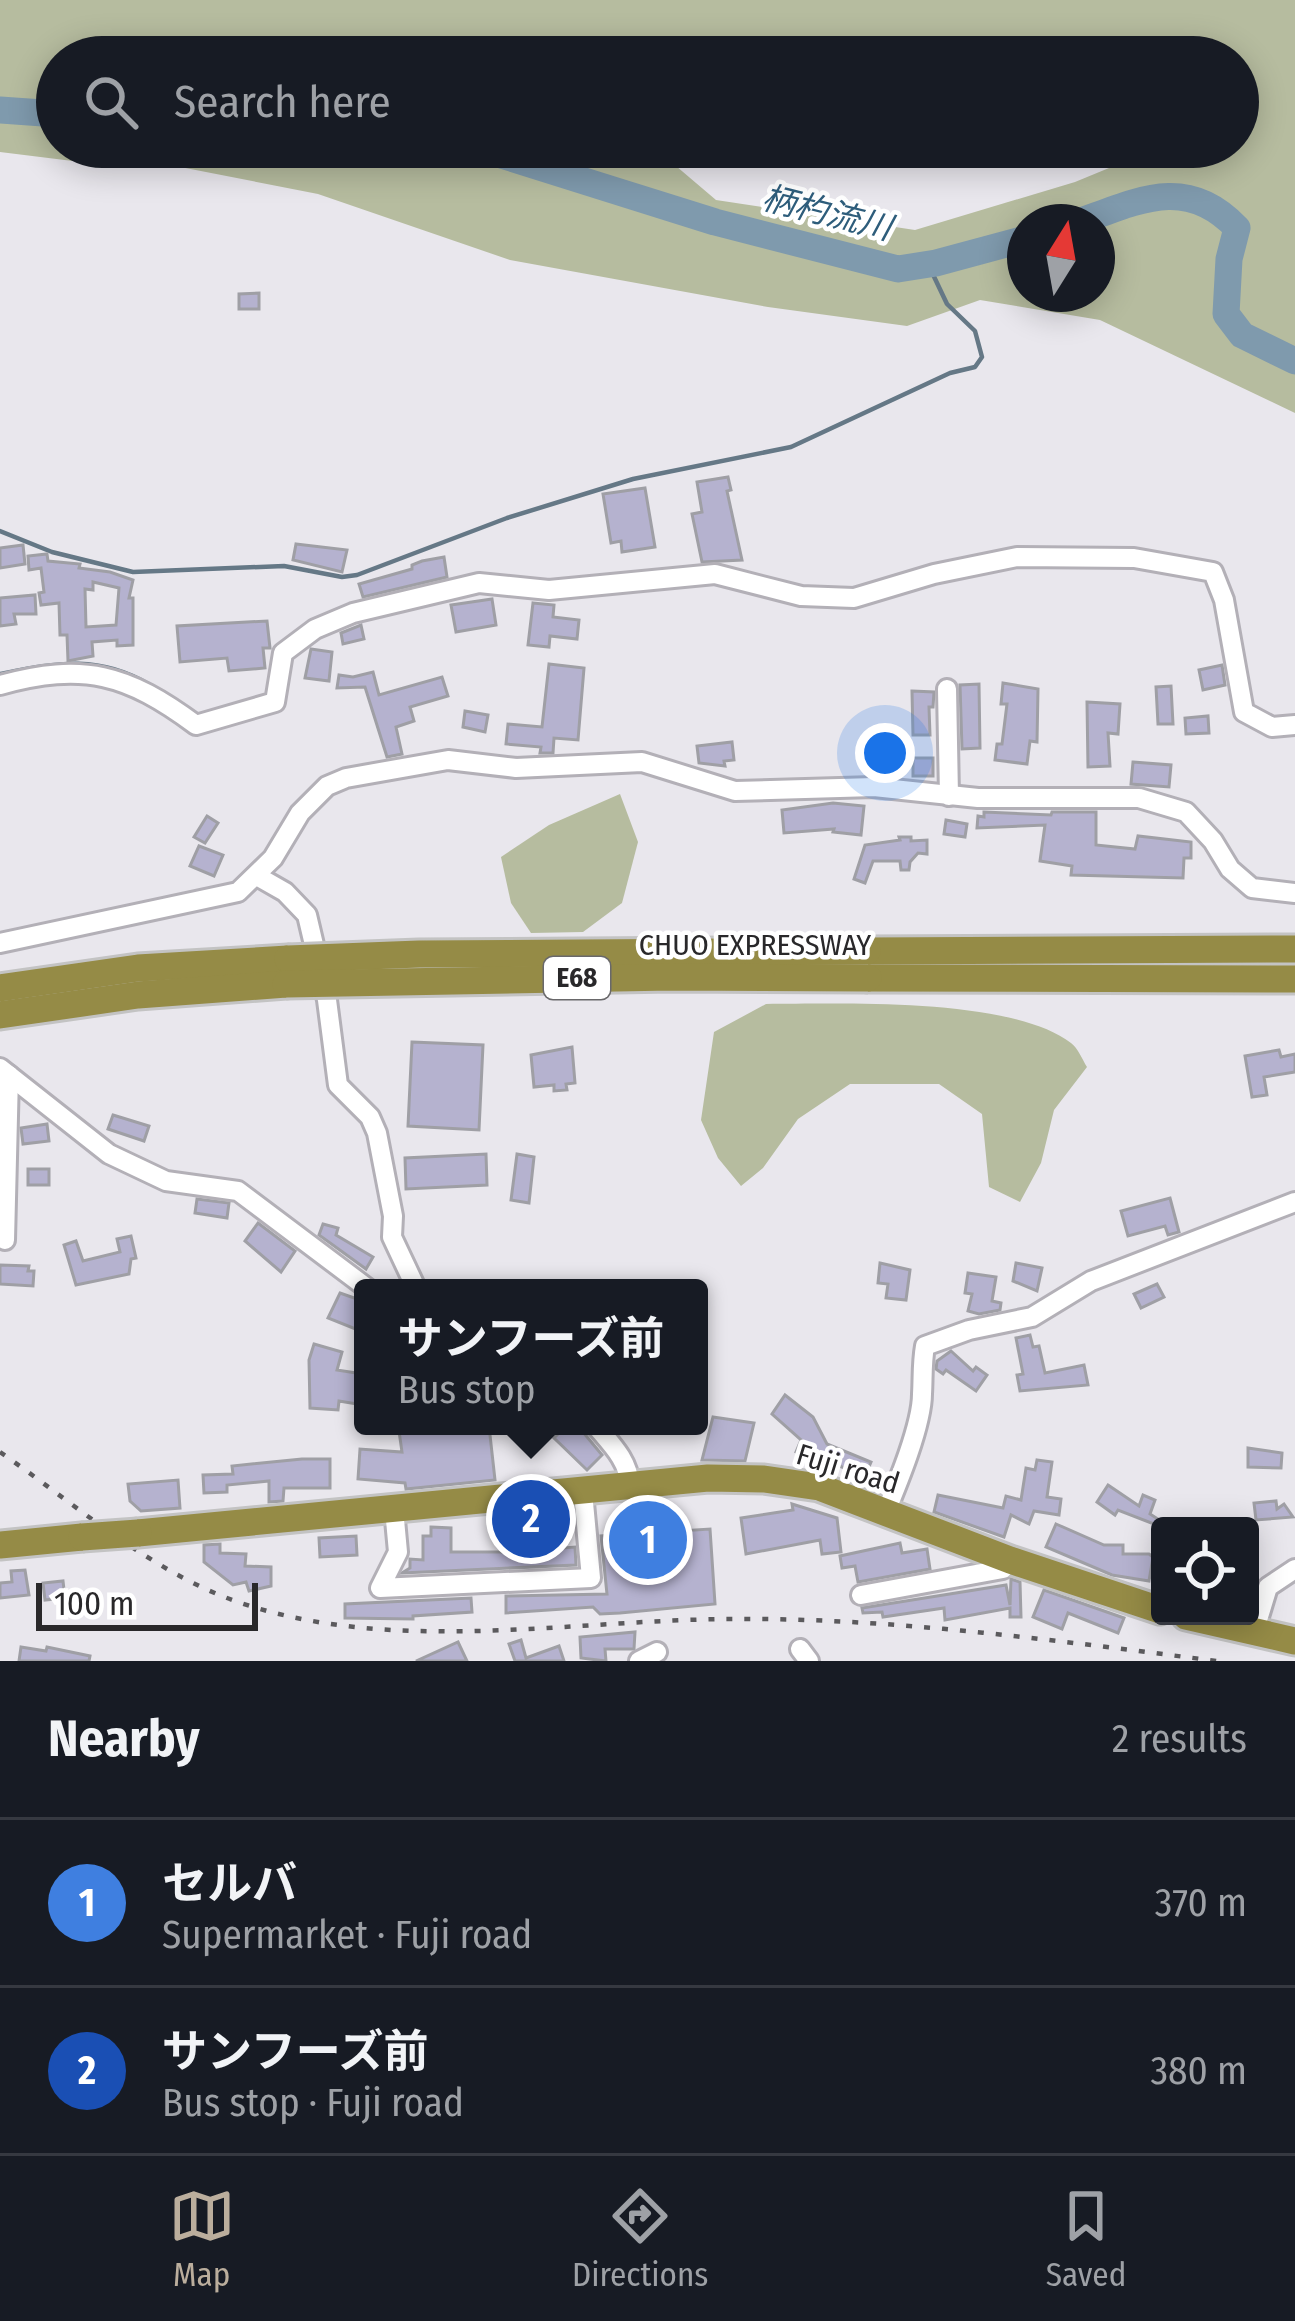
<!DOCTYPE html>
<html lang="en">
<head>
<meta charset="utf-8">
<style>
  body { margin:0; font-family:"Fira Sans Condensed","Noto Sans JP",sans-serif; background:#242831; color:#f1f3f6 }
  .controls { position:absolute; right:36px; bottom:36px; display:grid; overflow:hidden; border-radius:12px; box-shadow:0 6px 30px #0003 }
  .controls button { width:108px; height:108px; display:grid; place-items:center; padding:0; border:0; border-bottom:3px solid #363941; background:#171b24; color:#f1f3f6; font:60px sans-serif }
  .compass { position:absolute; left:1007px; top:204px; width:108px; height:108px; border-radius:50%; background:#171b24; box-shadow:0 6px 30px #0003; rotate:11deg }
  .scale { position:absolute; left:36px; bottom:30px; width:222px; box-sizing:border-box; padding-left:12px; border:6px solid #29282a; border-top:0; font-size:33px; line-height:42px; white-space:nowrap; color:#29282a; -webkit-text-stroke:9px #fff; paint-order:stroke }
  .you { position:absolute; left:885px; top:753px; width:42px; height:42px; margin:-30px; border:9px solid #fff; border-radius:50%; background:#1a73e8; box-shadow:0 0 0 18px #1a73e833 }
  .badge { display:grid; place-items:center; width:78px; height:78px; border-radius:50%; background:#bbae9d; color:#fff; font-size:39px; font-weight:700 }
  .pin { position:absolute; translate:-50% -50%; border:6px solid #fff; box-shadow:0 3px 12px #0006 }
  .popup { position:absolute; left:354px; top:1279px; width:354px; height:156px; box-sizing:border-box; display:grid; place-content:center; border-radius:12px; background:#171b24; filter:drop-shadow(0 3px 9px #0005); font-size:39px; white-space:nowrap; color:#9ea1a6 }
  .popup b { font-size:45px; color:#f1f3f6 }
  .popup::after { content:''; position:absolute; left:50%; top:100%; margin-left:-24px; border:24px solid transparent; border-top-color:#171b24 }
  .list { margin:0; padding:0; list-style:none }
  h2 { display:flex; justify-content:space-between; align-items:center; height:156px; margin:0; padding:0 48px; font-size:51px }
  h2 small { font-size:39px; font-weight:400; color:#9ea1a6 }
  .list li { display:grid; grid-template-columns:78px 1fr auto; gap:36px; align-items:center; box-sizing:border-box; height:168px; padding:0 48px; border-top:3px solid #363941 }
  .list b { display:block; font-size:45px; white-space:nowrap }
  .list p { margin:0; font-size:39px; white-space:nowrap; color:#9ea1a6 }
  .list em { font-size:39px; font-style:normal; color:#9ea1a6 }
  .icon { flex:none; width:66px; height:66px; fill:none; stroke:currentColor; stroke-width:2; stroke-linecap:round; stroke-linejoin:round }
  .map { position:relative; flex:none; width:1295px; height:1661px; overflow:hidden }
  .search { position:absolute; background:#171b24; box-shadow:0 6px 30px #0003; left:36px; right:36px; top:36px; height:132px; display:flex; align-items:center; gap:30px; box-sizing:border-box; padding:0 42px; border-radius:66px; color:#9ea1a6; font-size:45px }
  .sheet { height:492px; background:#171b24 }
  nav { display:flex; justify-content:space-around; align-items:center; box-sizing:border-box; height:168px; border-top:3px solid #363941; background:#171b24; font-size:33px; color:#9ea1a6 }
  nav a { display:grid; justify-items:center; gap:6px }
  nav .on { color:#bbae9d }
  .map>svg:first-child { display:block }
  .green { fill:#b6bc9f; fill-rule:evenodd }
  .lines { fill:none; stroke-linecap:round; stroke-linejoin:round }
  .stream { stroke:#657886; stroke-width:4.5 }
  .river { stroke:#7f9aad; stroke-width:27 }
  .building { fill:#b5b2cf; stroke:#9f9fa5; stroke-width:3; fill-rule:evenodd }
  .minor-casing { stroke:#b3b0b7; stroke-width:24 }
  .highway-casing { stroke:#c3c3c3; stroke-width:33 }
  .minor { stroke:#fff; stroke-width:18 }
  .highway { stroke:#958b46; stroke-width:27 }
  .rail { stroke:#5b5a5d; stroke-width:4.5; stroke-dasharray:6 12; stroke-linecap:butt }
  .highway-bridge-casing { stroke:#c3c3c3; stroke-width:33; stroke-linecap:butt }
  .highway-bridge { stroke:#958b46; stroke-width:27 }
  .labels { text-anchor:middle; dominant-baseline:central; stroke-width:9; stroke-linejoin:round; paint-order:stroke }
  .shield { fill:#fff; stroke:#69686a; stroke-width:3 }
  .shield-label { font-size:27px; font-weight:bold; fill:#29282a }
  .street-label { font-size:30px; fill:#29282a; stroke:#fff }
  .water-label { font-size:33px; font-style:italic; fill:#2e5d7b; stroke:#fff }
</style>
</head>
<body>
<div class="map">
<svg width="1295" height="1661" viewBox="0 0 1295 1661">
  <rect width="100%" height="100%" fill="#e9e7ed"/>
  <g class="green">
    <path d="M0,0H1295V413L1100,320L980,300L907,326L768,307L510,260L318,194L170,165L113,166L0,152ZM698,42L838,57H1238V147H1160L1075,182L915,230L716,200L676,166L673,147H57V57H688ZM1025,222H1097V294H1025Z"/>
    <path d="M620,794L638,842L622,903L583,932L531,933L511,903L501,857L549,825Z"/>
    <path d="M766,1004C841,1004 1011,997 1071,1043C1078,1048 1082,1059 1087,1067L1054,1110L1041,1163L1020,1202L989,1187L982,1114L939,1084H850L798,1119L763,1168L741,1186L718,1158L701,1120L714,1032Z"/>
  </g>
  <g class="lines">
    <g class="stream">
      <path d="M0,531L52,552L133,572L284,566L342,577L357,575L507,518L633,479L791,447L950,373L975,367L982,357L975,331L947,304L928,264"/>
      <path d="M0,674C57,663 98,654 150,685"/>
    </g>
    <g class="river">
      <path d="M0,110L57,114"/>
      <path d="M476,147L715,222L898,269L936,263L1025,239"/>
      <path d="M1079,222C1139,200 1187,175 1237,228L1229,259L1226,314L1242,335L1295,361"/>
    </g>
  </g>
  <g class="building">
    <path d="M259,293V309H239V294Z"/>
    <path d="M728,477L731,490L727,491L742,560L702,562L692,514L702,512L697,482Z"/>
    <path d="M645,488L655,547L622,552L621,541L611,543L603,494Z"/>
    <path d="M296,544L347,550L342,572L293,560Z"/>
    <path d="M23,545L25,564L0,568V548Z"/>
    <path d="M47,554L48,561L80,564L79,568L110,572L133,580L129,598H133V645L117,646V640L92,642L93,656L68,661L67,635H60L59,603L41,605L39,593L44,592L41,568L29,570L28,556ZM93,582L119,588L116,625L86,627L85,589L93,590Z"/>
    <path d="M444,557L447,577L363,597L359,584L412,569V565L422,561Z"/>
    <path d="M35,595L36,614H14L16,624L0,626V598Z"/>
    <path d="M492,599L496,625L456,632L451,605Z"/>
    <path d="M533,603L554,605L553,617L579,620L577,639L550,636L549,647L528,645Z"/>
    <path d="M267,621L270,648H263L265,668L229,671L227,658L180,662L177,626Z"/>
    <path d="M361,625L364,639L343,644L341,633Z"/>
    <path d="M311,649L332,652L329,681L305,678Z"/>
    <path d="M549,664L584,668L578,740L554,738L553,753H540L541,747L506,744L508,724L542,727Z"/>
    <path d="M1222,665L1225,685L1203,690L1199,670Z"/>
    <path d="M373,672L379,695L442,677L448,696L410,707L414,721L396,727L402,754L387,757L365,687L337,688L339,675L353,677Z"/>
    <path d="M1003,683L1038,689L1037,742L1030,741L1027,764L995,760L997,744H1002L1007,704H1001Z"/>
    <path d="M979,684L980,748L962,749L960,685Z"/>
    <path d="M1171,686L1173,724H1158L1156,687Z"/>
    <path d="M912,691L934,692L933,707H929L930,735H913Z"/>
    <path d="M1087,702L1120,704L1118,734L1108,733L1110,766L1088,767Z"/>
    <path d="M465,711L488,715L485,732L463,727Z"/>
    <path d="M1208,716L1209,733L1186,734L1185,718Z"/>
    <path d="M900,736V757H872V737Z"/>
    <path d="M732,742L734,760L724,761L725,766L699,763L697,746Z"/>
    <rect x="913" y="758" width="20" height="18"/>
    <path d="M1133,762L1171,765L1169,787L1131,784Z"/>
    <path d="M833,803L864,806L861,835L833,832L834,829L784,833L782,810Z"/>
    <path d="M984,812L1051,815L1052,812H1096V845L1135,849L1138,836L1191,842V858H1184L1183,878L1071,875L1072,866L1040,861L1045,825L977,828L978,816L984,817Z"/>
    <path d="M207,816L218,823L205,843L194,837Z"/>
    <path d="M946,820L967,824L965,837L944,834Z"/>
    <path d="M899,837H911V841L927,840V854L918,853L910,862L909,870H901L900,861H873L865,883L854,879L865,845L900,840Z"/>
    <path d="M199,846L223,855L214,876L190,866Z"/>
    <path d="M412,1042L483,1045L479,1130L408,1126Z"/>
    <path d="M572,1047L575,1083L566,1084L567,1090L554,1091V1085L534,1087L531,1055Z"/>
    <path d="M1279,1050L1281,1057L1295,1054V1072L1264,1077L1267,1095L1252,1097L1245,1056Z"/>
    <path d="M113,1115L149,1126L144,1141L108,1129Z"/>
    <path d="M47,1124L49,1141L23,1144L21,1128Z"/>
    <path d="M486,1154L487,1185L406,1189L405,1158Z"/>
    <path d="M517,1154L534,1157L529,1203L511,1200Z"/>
    <rect x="28" y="1169" width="21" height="16"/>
    <path d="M1170,1198L1179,1232L1168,1235L1165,1226L1128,1236L1121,1211Z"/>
    <path d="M197,1199L229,1203L227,1218L195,1213Z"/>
    <path d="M258,1223L295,1251L281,1272L245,1241Z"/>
    <path d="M323,1224L338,1228L336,1235L373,1257L366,1269L319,1235Z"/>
    <path d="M131,1236L136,1258L131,1259L129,1274L76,1285L64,1245L76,1241L83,1261L120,1252L117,1239Z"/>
    <path d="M880,1263L910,1270L906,1300L886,1298L888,1284L878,1283Z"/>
    <path d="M1016,1263L1042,1268L1037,1291L1013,1281Z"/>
    <path d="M0,1265L29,1266L28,1271H34L33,1286L0,1284Z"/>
    <path d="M968,1273L996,1277L992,1301L1001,1303L1000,1310L979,1314L968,1311L972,1294L965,1293Z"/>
    <path d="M1157,1284L1164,1297L1141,1308L1134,1294Z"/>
    <path d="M340,1293L363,1301V1332L328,1318Z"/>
    <path d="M1030,1335L1033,1347L1039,1346L1045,1373L1084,1365L1088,1385L1020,1391L1017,1375L1023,1374L1016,1338Z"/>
    <path d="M314,1344L342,1352L337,1370L363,1374V1405L339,1401L338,1410L310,1408L309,1360Z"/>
    <path d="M951,1351L973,1371L976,1367L987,1375L976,1391L946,1370L943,1374L936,1369L937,1361Z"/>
    <path d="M785,1395L813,1417L827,1444L871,1462L865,1476L829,1462L826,1470L813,1468L816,1460L796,1452L801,1440L772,1414Z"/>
    <path d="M713,1417L754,1423L745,1461L702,1460Z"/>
    <path d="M443,1426H489L495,1480L406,1489L405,1483L358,1479L360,1449L402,1452L399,1431Z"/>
    <path d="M566,1426H578L602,1455L587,1470L554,1438Z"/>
    <path d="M1248,1448L1282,1453L1281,1468L1248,1467Z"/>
    <path d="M302,1459H330V1488H284L283,1501L269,1502V1481L227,1485V1492L204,1493L203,1475L233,1474L232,1466Z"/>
    <path d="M1037,1460L1052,1462L1047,1497L1061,1499L1059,1515L1034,1511L1029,1524L1011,1515L1004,1537L934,1512L938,1495L1003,1508L1006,1496L1021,1500L1026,1468L1035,1470Z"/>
    <path d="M178,1480L180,1508L141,1511L130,1501L128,1484Z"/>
    <path d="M1108,1485L1139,1506L1143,1495L1155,1500L1150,1514L1161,1521L1159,1526L1118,1510L1115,1515L1097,1502Z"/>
    <path d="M1276,1501L1277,1509L1284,1504L1293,1517L1256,1520L1254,1503Z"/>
    <path d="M792,1504L837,1518L841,1552L822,1554L820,1540L746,1554L741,1518L793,1510Z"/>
    <path d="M1056,1524L1104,1545H1123V1554H1149L1153,1557L1149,1581L1112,1575L1046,1547Z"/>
    <path d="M431,1527L451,1528V1552H510L575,1547L576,1565L402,1573L410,1568V1559L423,1560V1536H431Z"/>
    <path d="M710,1529L715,1604L620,1613L600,1614L593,1607L506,1613V1596L607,1594L601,1536Z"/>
    <path d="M356,1536L357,1555L320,1557L319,1538Z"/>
    <path d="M900,1543L902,1553L927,1549L930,1569L858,1582L855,1566L842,1568L840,1556Z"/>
    <path d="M220,1544V1553L246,1554L245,1566L271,1567V1586L249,1591L246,1582L233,1585L204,1562V1545Z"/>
    <path d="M25,1570L29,1595L0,1598V1583L12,1582L11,1571Z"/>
    <path d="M1011,1579L1020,1582L1021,1617H1010V1608L945,1620L944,1608L883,1617L882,1612L863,1613L862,1608L1006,1585L1010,1605Z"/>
    <path d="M63,1581L65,1598L45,1600L43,1583Z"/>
    <path d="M1044,1590L1124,1618L1118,1633L1068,1613L1062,1629L1033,1617Z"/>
    <path d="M471,1598L472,1612L413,1616V1619L345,1618V1604Z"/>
    <path d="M635,1632L634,1649H605L606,1661L581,1658L580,1637Z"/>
    <path d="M521,1640L526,1658L559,1646L564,1661H515L509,1644Z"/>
    <path d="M458,1642L467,1661H416Z"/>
    <path d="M21,1647L46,1651L47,1647L90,1656L89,1661H19Z"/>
  </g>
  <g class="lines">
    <defs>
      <g id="minor">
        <path d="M0,685C84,662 127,674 196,725L275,702L283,653L315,629L353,613L479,583L549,590L715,574L801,596L854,598L934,574L1017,557L1134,558L1213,572L1224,600L1244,712L1272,727L1295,725"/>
        <path d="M947,689L949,796"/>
        <path d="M257,876L285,892L307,915L327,1000L338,1085L370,1117L377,1133L393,1216L392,1237L416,1288"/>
        <path d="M0,943L238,892L273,858L300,813L327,786L346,778L448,760L516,768L642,762L735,791L874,787L978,798H1139L1186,812L1213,841L1230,869L1252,888L1295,893"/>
        <path d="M0,1068L109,1154L166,1181L238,1191L367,1288"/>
        <path d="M5,1240L9,1075"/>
        <path d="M596,1426C612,1445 628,1460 630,1485"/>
        <path d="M394,1509L398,1552L380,1588L591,1578L583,1492"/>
        <path d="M885,1514C897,1485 922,1425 922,1394C923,1377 922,1363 925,1346L969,1330L1032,1317L1091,1281L1295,1202"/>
        <path d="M861,1595L1003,1569L1010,1560"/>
        <path d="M1254,1633L1268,1587L1295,1569"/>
        <path d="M800,1649L809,1661"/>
        <path d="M639,1661L657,1652"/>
      </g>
      <g id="highway">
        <path d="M867,951L1295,949"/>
        <path d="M868,978L1295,979"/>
        <path d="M0,988L138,968L288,959"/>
        <path d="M0,1015L138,995L286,984"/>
        <path d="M138,1533L708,1478L764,1479L819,1487L1010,1560L1160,1610"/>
        <path d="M0,1545L82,1537"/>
        <path d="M1186,1616L1295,1641"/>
      </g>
    </defs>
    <use href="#minor" class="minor-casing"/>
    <use href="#highway" class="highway-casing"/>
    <use href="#minor" class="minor"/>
    <use href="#highway" class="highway"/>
    <path class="rail" d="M0,1452C75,1504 151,1572 238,1602C395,1656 574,1619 736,1619C897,1618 1058,1641 1217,1661"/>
    <defs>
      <g id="highway-bridge">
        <path d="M288,959L419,954L867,951"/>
        <path d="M286,984L671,977L868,978"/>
        <path d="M82,1537L138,1533"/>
      </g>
    </defs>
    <use href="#highway-bridge" class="highway-bridge-casing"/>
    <use href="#highway-bridge" class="highway-bridge"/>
  </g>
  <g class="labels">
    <rect class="shield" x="544" y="957" width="66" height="42" rx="9"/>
    <g class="shield-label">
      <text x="577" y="978">E68</text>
    </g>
    <g class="street-label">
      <text x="755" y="945">CHUO EXPRESSWAY</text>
      <text transform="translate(848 1469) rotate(17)">Fuji road</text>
    </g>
    <g class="water-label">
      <text transform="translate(827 213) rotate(14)">柄杓流川</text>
    </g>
  </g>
</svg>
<div class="controls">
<button><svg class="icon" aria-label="locate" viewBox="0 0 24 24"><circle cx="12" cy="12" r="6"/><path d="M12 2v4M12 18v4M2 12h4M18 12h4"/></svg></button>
</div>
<svg class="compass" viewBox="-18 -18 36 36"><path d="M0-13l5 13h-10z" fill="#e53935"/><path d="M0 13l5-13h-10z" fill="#9ea1a6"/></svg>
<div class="scale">100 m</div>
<div class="you"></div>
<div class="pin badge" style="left:648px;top:1540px;background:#3f7fe0">1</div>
<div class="pin badge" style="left:531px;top:1519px;background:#1a4fb4">2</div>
<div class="popup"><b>サンフーズ前</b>Bus stop</div>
<div class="search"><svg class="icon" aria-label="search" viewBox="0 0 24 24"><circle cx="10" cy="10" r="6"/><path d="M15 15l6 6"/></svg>Search here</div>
</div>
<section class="sheet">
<h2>Nearby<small>2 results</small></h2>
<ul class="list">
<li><span class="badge" style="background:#3f7fe0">1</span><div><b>セルバ</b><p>Supermarket · Fuji road</p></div><em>370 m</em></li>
<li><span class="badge" style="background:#1a4fb4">2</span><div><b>サンフーズ前</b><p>Bus stop · Fuji road</p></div><em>380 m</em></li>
</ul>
</section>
<nav>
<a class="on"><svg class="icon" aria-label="map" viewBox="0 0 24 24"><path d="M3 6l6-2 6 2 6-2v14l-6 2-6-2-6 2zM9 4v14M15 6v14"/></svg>Map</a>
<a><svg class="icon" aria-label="directions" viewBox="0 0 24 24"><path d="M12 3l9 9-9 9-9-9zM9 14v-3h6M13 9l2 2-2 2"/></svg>Directions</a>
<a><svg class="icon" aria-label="saved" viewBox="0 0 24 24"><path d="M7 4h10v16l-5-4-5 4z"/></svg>Saved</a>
</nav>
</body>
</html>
